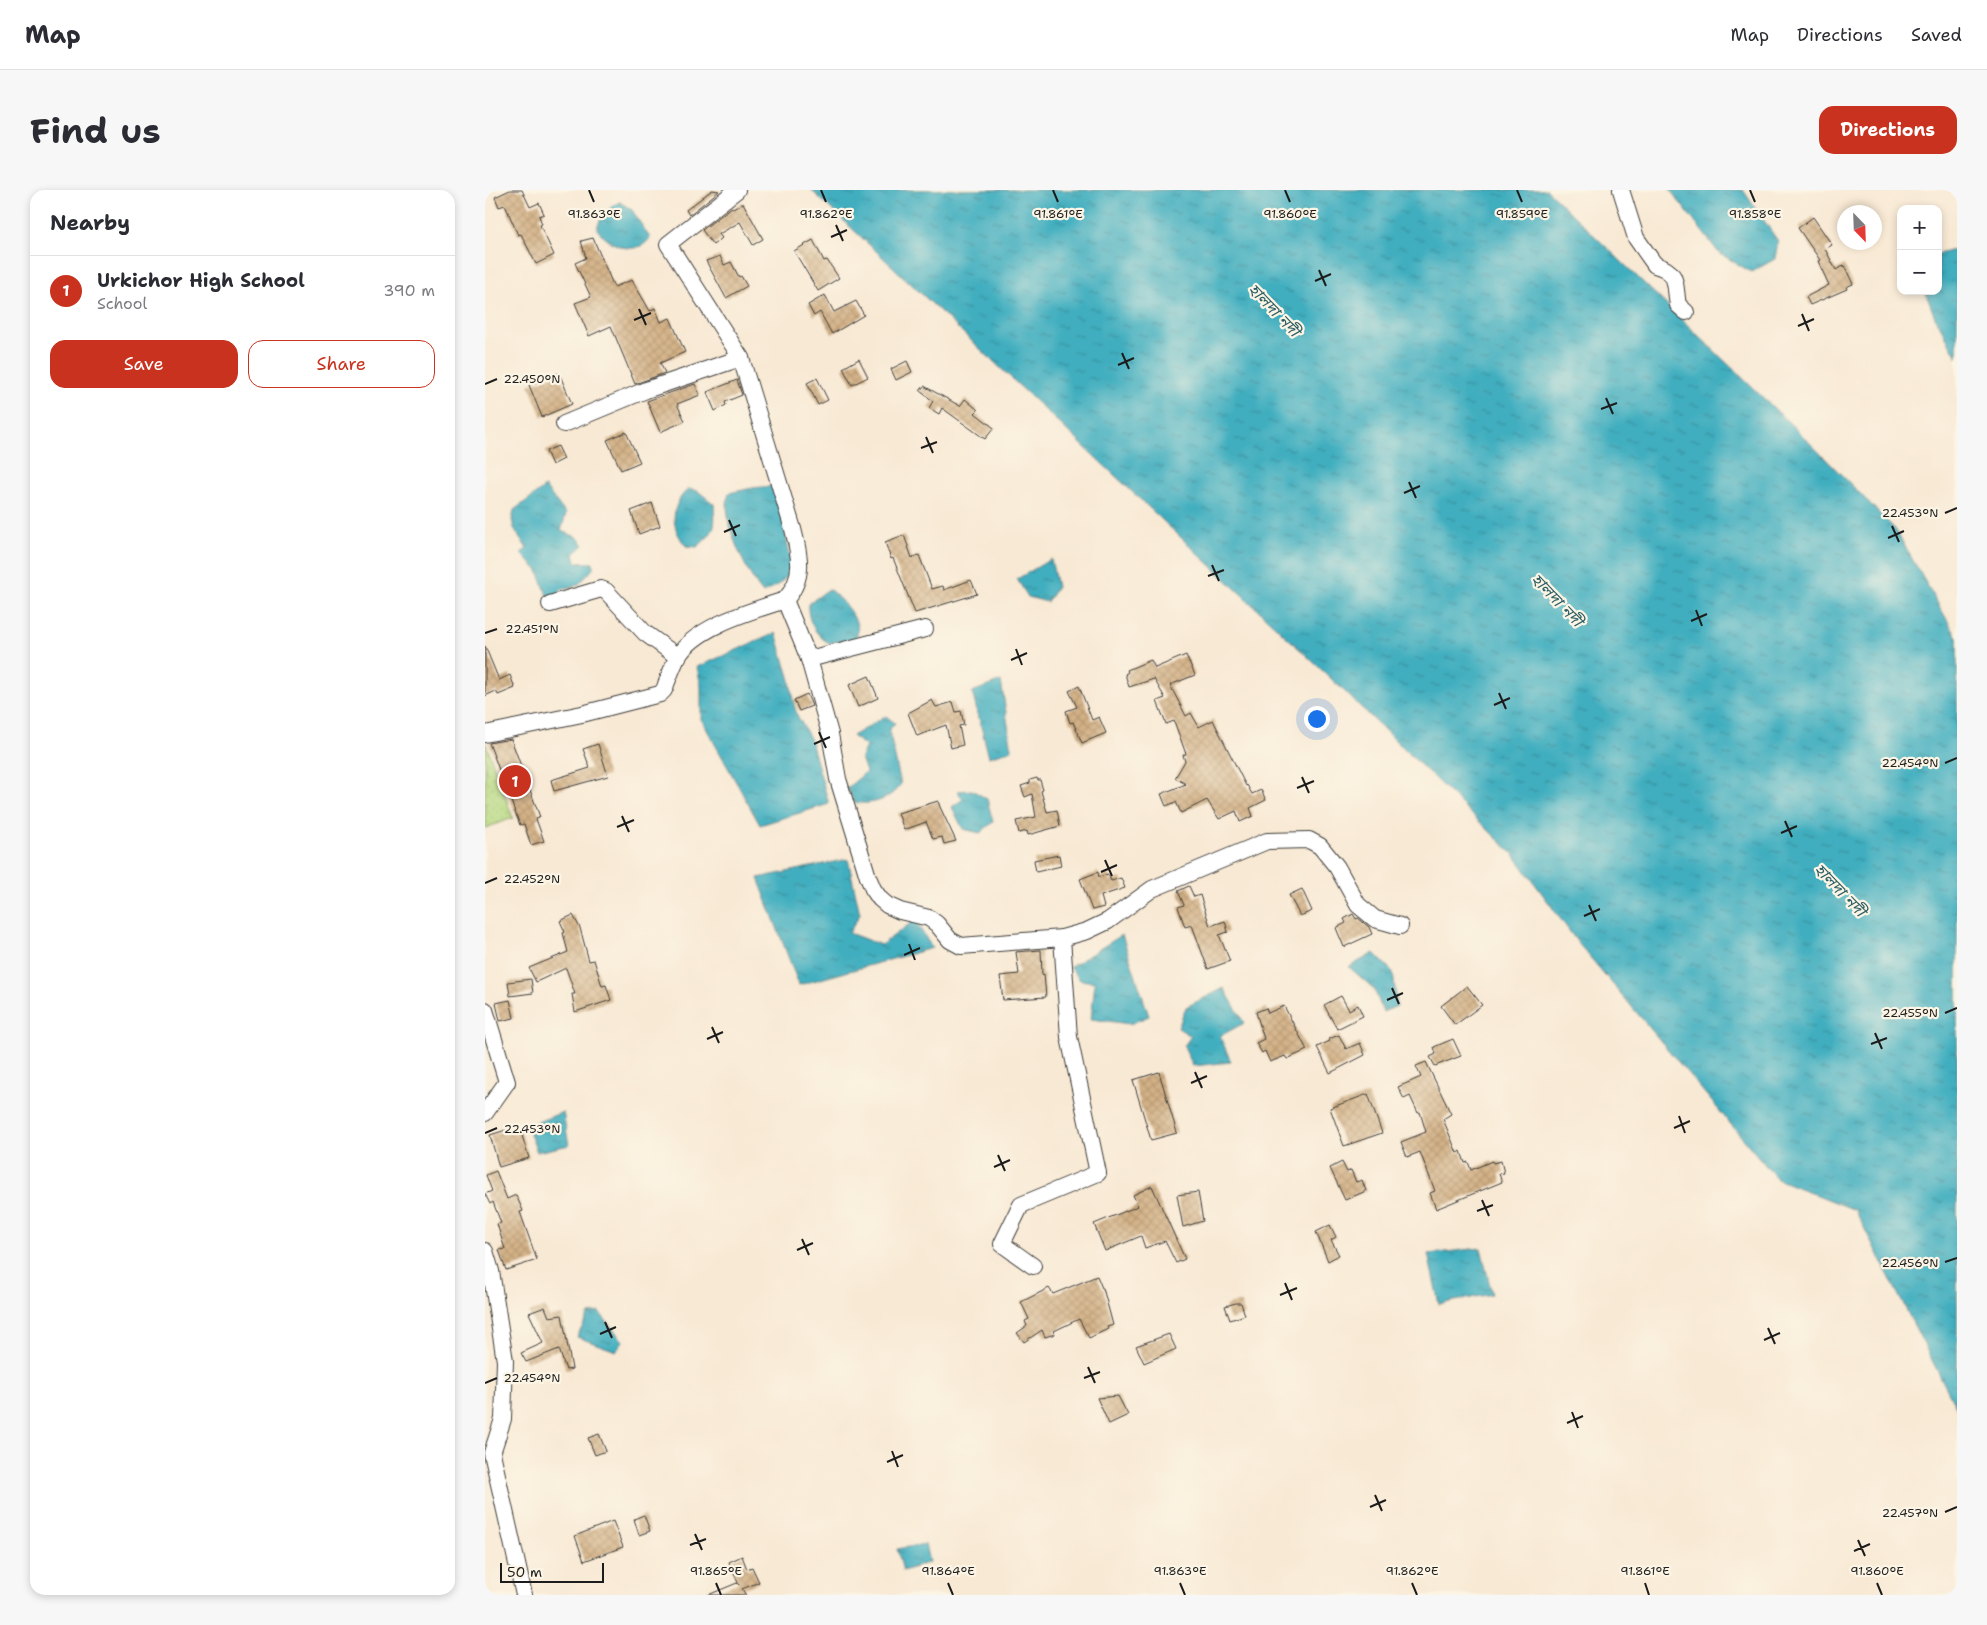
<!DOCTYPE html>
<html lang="en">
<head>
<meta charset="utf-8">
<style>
  body { margin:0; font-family:"Shantell Sans","Noto Sans Bengali",sans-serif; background:#f7f7f7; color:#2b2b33 }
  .controls { position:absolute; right:15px; top:15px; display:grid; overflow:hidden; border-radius:10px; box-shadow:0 2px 8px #0003 }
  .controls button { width:45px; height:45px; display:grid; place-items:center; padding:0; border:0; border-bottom:1px solid #e1e1e2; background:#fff; color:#2b2b33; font:25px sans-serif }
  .compass { position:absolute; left:1352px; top:15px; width:45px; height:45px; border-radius:50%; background:#fff; box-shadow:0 2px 8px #0003; rotate:157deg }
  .scale { position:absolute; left:15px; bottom:12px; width:104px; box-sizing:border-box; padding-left:5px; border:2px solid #1c1c1c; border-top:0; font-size:14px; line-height:18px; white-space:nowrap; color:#1c1c1c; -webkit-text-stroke:4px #fcf5e5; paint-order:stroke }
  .you { position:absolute; left:831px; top:528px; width:18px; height:18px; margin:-12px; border:4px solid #fff; border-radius:50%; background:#1a73e8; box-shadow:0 0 0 8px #1a73e833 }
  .badge { display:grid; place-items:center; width:32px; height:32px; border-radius:50%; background:#c8321e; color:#fff; font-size:16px; font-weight:700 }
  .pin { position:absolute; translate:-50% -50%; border:2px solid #fff; box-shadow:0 1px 5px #0006 }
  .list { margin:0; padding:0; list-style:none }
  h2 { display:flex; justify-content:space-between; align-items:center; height:65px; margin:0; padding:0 20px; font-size:21px }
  h2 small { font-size:16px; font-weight:400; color:#7c7c81 }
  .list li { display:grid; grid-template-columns:32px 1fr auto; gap:15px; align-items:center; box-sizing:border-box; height:70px; padding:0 20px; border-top:1px solid #e1e1e2 }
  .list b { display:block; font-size:19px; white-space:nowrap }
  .list p { margin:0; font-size:16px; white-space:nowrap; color:#7c7c81 }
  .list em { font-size:16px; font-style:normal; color:#7c7c81 }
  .actions { display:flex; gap:10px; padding:15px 20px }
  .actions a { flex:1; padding:11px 0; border:1px solid #c8321e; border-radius:15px; text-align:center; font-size:18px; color:#c8321e }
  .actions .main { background:#c8321e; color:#fff }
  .map { position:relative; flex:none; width:1472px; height:1405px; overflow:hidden; border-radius:15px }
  header { display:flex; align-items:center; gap:30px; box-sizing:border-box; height:70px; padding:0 25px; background:#fff; border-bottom:1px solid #e1e1e2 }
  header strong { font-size:24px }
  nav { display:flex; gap:28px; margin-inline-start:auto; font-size:18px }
  .intro { display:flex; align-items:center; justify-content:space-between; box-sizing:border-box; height:120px; padding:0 30px }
  h1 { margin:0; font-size:35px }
  .button { padding:12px 22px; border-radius:15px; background:#c8321e; color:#fff; font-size:18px; font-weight:700 }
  main { display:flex; gap:30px; padding:0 30px }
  aside { flex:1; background:#fff; border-radius:15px; box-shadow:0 2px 8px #0003 }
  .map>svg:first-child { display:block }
  .park { fill:url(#park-dots); stroke:#687a4e }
  .water { fill:url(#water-ripples); stroke:#2e656e }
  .building { fill:url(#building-cross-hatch) }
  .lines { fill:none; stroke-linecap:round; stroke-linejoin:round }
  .street-casing { stroke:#3d3b38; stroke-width:18 }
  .street { stroke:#fff; stroke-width:16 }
  .ticks { fill:none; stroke:#1c1c1c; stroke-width:2 }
  .labels { text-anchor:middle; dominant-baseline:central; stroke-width:4.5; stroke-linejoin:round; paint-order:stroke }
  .water-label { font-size:16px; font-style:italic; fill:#2d5e65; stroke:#fcf5e5 }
  .ticks-label { font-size:12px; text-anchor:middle; fill:#1c1c1c; stroke:#fcf5e5; stroke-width:4.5; stroke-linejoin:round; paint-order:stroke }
</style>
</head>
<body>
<header>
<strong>Map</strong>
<nav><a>Map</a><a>Directions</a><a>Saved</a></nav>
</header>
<div class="intro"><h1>Find us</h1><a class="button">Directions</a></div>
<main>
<aside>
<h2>Nearby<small></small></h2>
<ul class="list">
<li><span class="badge">1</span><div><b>Urkichor High School</b><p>School</p></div><em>390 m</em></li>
</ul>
<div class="actions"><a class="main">Save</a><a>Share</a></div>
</aside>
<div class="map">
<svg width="1472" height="1405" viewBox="0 0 1472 1405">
  <defs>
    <pattern id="park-dots" width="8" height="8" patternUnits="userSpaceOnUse" patternTransform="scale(1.25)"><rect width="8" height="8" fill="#b5d880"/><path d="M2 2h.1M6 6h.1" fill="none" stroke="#9bb96e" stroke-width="1.8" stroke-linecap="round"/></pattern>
    <pattern id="water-ripples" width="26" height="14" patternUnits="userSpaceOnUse" patternTransform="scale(1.25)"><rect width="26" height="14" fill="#41aebf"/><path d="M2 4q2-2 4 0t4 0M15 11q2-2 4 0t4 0" fill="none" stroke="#368d9a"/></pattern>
    <pattern id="building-cross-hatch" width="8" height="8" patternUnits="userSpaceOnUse" patternTransform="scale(1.25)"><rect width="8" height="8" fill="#d3b186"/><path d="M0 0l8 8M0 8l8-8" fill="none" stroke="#b59873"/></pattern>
  </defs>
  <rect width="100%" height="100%" fill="#fcf5e5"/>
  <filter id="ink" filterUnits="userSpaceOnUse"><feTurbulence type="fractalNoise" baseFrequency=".02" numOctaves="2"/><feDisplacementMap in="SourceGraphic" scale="10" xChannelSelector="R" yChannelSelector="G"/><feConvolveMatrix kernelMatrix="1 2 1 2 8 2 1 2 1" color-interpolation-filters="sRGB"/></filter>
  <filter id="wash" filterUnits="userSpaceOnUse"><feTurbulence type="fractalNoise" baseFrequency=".0096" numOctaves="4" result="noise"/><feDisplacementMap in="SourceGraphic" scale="20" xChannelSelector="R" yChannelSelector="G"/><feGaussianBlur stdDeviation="1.12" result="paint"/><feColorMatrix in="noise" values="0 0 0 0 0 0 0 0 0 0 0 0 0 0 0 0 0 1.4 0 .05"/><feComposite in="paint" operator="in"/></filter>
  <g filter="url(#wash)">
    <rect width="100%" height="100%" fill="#f8e9d4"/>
    <path class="park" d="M0,551L28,628L0,638Z"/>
    <g class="water">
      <path d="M326,0H1062L1319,247L1410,339L1472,447V1219L1370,1020L1292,989L1093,753L1029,665L856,498Z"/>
      <path d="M1185,0H1258L1293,51L1290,69L1266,82L1234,63Z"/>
      <path d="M135,12L147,20L165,48C151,68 123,55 112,39C115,26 124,17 135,12Z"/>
      <path d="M1472,59V167L1449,125L1440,101H1453V64Z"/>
      <path d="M288,296L297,325L308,381L293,395L278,403C261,383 235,329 244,303L267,298Z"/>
      <path d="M60,297L81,324L76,341L92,347L99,355L89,364L91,372L108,373V379L93,395L77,399L70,408L62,405L53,381L36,363L42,359L29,338L27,330L29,320Z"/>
      <path d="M203,299L213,301L229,314C231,338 230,342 212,357L201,356C185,337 185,316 203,299Z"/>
      <path d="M566,369L572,397L562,412L543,407L532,389Z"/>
      <path d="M344,399C354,408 377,429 372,445C370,449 365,453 362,457L355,451L346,454C331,447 322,430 323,414Z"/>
      <path d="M291,443L305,490L308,511L312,525L325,548L344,614L275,635L216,529V496L212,477Z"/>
      <path d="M516,491L527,560L504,567L487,502Z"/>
      <path d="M401,526L410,533L404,540L416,594C405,609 389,616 369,612L362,598L381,582L376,568L381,556L367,546Z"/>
      <path d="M487,600L502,609L508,632L495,643L478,639L467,617L478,609L472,601Z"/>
      <path d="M363,669L375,724L364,743L396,755L430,730L447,758L314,795L273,688Z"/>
      <path d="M637,745L664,826L645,834L606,829L610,792L595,790L585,777Z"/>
      <path d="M889,763L908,782L912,816L898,822L889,799L864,777Z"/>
      <path d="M739,798L759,833L735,846L746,872L708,876L699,856L706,846L693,838L701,817Z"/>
      <path d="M78,922L84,955L52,962L42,936Z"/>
      <path d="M996,1058L1007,1104L954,1114L943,1064Z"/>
      <path d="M114,1122L138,1151L131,1161L92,1147L104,1124Z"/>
      <path d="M440,1354L444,1372L418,1381L412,1359Z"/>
    </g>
    <g id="blocks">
      <g class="building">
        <path d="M25,0H37L45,17L54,13L59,24L54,26L57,34L55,35L69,65L51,74L36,44L33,45L20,15L14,17L10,7Z"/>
        <path d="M227,0L234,1L204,25L201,20Z"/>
        <path d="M258,13L278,49L268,55L255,32L234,44L237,48L228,55L217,40L247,17L248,19Z"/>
        <path d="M1328,27L1347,55L1340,59L1351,80L1359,75L1368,94L1361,97L1362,99L1325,115L1321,107L1344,95L1333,71L1335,70L1313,38Z"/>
        <path d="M108,48L129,97L147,90L165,121L170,118L176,132L185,128L200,162L175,173L180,183L150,194L126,136L104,146L90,113L106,107L90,73L101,68L96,51Z"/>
        <path d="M328,50L339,71L342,70L354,88L333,101L309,61Z"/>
        <path d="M235,66L239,75L246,72L254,87L256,86L262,96L241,108L221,71Z"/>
        <path d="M340,105L349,122L371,111L379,125L347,144L335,122L329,126L323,115Z"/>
        <path d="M374,169L383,187L367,195L358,178Z"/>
        <path d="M422,171L427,182L411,190L406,179Z"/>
        <path d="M74,183L87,214L57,227L44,195Z"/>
        <path d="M332,188L343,210L333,215L322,193Z"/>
        <path d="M252,190L257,205L240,212L241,215L230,221L222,202Z"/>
        <path d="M210,194L215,205L192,214L200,231L175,242L162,211Z"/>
        <path d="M439,196L475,216L480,209L493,220L490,223L509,238L500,249L457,218L454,224L444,218L448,211L435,201Z"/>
        <path d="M141,242L155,272L136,280L122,250Z"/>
        <path d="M73,256L79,269L67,275L61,261Z"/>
        <path d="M167,313L175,336L154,344L146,321Z"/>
        <path d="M419,345L427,368L434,365L447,399L458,396L459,400L486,390L492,404L430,423L408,368L406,369L400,352Z"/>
        <path d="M0,456L14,490L25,485L30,498L13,505L11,501L0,506Z"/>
        <path d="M701,465L710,485L685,495L701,526L706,523L714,537L728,530L761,596L762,595L767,604L776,600L781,610L765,618L768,626L755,632L751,621L734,629L722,610L696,623L691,612L681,616L676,604L701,594L690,588L700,571L698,565L701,564L689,531L681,534L672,511L680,508L669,489L644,497L640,484L643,482L642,480L666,470L670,478Z"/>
        <path d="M384,486L393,508L373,517L364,495Z"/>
        <path d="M594,496L607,530L614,527L621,543L597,553L588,532L585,533L581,521L592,517L584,501Z"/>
        <path d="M322,504L327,516L314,521L309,510Z"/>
        <path d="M447,510L451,517L468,512L471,522L476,521L479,535L474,536L478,555L466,558L461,535L432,546L423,523Z"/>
        <path d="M26,549L55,627L51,629L59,651L46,655L39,634L35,635L4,553Z"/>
        <path d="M113,554L123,586L69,601L66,590L105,578L98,559Z"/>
        <path d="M552,588L553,590H555L558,600L556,601L562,622L572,620L575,636L543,645L542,641L534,643L531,631L551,627L547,604L540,607L536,596L545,593V590Z"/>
        <path d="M453,611L455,617L471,651L459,654L457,647L448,649L441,632L419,640L413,623Z"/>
        <path d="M574,665L576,676L551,682L549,670Z"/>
        <path d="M613,682L614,687L623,684L626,691L636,688L640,698L616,706L619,717L607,720L595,689Z"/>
        <path d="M704,696L709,707L715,705L725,736L740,731L743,742L734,745L745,771L723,779L707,735L700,737L693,717L699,715L693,701Z"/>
        <path d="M817,699L827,721L815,726L804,705Z"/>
        <path d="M868,724L871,729L873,728L884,737L887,744L859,757L851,738L861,733L859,729Z"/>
        <path d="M88,725L95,738L104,771L109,770L117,796L121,795L126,810L90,822L87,804H90L81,778L51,792L44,778L83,762L78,743L80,742L75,731Z"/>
        <path d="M556,760L557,785L559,784L561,807L518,810L515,786L534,784L531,762Z"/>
        <path d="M46,789L48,803L25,806L23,792Z"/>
        <path d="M982,796L997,815L970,835L956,816Z"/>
        <path d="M856,806L864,820L873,815L878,826L852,839L839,815Z"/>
        <path d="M25,810L29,828L15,831L11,813Z"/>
        <path d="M799,816L822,860L802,869L800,866L785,872L780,861L777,863L771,853L779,849L771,822L781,818L783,823Z"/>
        <path d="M854,845L861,859L875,853L880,865L845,883L832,857L845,851L844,849Z"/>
        <path d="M968,849L976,866L950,876L945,867L951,864L949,857Z"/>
        <path d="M941,872L966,924L958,929L972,963L976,961L980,973L983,972L986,980L1007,971L1008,973L1016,971L1019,983L1014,984L1017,992L951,1019L945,1003L950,1001L935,962L922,967L916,952L941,942L935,922L933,923L925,906L919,909L913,897L936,887L931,876Z"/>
        <path d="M674,882L692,943L666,950L648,890Z"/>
        <path d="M883,904L897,943L859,956L845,918Z"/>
        <path d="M34,936L44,968L14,977L5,945Z"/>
        <path d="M857,972L862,982L866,980L871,992L877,990L881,1001L860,1010L845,978Z"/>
        <path d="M11,981L22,1009L31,1005L38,1021L35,1022L52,1070L21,1080L14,1060L20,1059L12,1034L16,1033L8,1012L5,1014L0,1004L7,1001L1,985Z"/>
        <path d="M667,996L700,1069L691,1073L680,1051L660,1058L656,1046L620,1061L609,1034L653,1016L648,1005Z"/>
        <path d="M713,1002L718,1031L698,1037L692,1005Z"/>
        <path d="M845,1035L851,1047L846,1050L854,1065L843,1071L831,1042Z"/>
        <path d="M612,1086L617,1098H618L628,1135L622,1137L623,1139L604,1148L594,1129L569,1141L570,1144L560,1147L557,1140L539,1152L532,1143L542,1136L540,1131L544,1129L536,1112L564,1098L568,1104Z"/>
        <path d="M751,1113H756L760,1125L745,1130L740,1116Z"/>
        <path d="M60,1117L64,1127L77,1125L87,1179L81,1180L74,1159L41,1172L36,1163L58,1153L44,1123Z"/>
        <path d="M684,1144L691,1159L659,1173L651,1156Z"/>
        <path d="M633,1206L643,1225L624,1234L612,1208Z"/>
        <path d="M114,1244L121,1261L110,1265L103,1248Z"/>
        <path d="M159,1325L165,1341L154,1345L149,1329Z"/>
        <path d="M128,1331L138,1357L99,1371L90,1346Z"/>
        <path d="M257,1366L262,1379L267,1377L274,1392L257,1399L261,1405H223L252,1393L254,1395L244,1372Z"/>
      </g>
    </g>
  </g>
  <g filter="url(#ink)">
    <use href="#blocks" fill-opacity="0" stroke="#3d3b38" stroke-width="1"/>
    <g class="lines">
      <defs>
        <g id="street">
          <path d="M252,0L183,54L256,168"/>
          <path d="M1136,0L1151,48L1170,75C1195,82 1189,95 1193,115L1201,122"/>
          <path d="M79,234L161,200L256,168L308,339C315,366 320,388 300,410"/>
          <path d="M65,414L116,399L121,401L160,443L193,467"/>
          <path d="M324,469L440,439"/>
          <path d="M0,544L97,524L175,504L179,500C183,489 187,478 192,468C210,436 267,421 300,410L324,469L345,544L353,589L383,687L388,699L395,709L402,715L415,721L444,728L452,734L465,750L476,756L577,748L584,847L613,983L536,1015L517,1054L548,1076"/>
          <path d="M577,748L602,741L623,731L667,699L782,651L824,650L835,656L852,677L873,715L890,729L915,736"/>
          <path d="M0,820L22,892L0,923"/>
          <path d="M0,1061L6,1081L20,1171L18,1229L7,1263L39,1405"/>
        </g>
      </defs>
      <use href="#street" class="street-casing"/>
      <use href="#street" class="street"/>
    </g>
  </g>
  <path class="ticks" d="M104,0L109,12M336,0L341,12M568,0L573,12M800,0L805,12M1032,0L1037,12M1265,0L1270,12M351,35L358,51M346,47L362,40M834,80L841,96M830,91L846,84M154,119L161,135M1317,124L1324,141M149,130L166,123M1313,136L1329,129M637,163L644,179M633,175L649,168M0,194L12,189M1121,208L1128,224M1116,219L1132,213M441,247L448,263M436,258L452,252M924,292L931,308M919,303L935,296M1460,323L1472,318M244,330L251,346M1407,336L1414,352M239,342L255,335M1403,348L1419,341M727,375L734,391M723,386L739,380M1211,420L1217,436M1206,431L1222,424M0,443L12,439M531,459L537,475M526,470L542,463M1014,503L1021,519M1009,515L1025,508M334,542L341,558M329,554L345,547M1460,573L1472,568M817,587L824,603M812,598L829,591M137,626L144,642M1300,631L1307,647M132,637L149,630M1296,643L1312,636M620,670L627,686M616,682L632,675M0,693L12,688M1104,715L1111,731M1099,726L1115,719M424,754L430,770M419,765L435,758M907,798L914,814M902,810L918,803M1460,823L1472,818M227,837L234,853M1390,843L1397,859M222,849L238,842M1386,854L1402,848M710,882L717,898M706,893L722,886M1194,926L1200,943M1189,938L1205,931M0,943L12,938M513,965L520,981M509,977L525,970M997,1010L1004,1026M992,1021L1008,1015M317,1049L324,1065M312,1060L328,1053M1460,1072L1472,1068M800,1093L807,1110M795,1105L812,1098M120,1132L127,1148M1283,1138L1290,1154M115,1144L131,1137M1279,1150L1295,1143M603,1177L610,1193M599,1188L615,1182M0,1193L12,1188M1087,1222L1093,1238M1082,1233L1098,1226M407,1261L413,1277M402,1272L418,1265M890,1305L897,1321M885,1317L901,1310M1460,1322L1472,1317M210,1344L217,1360M1373,1350L1380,1366M205,1355L221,1349M1369,1361L1385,1354M231,1393L236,1405M463,1393L468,1405M695,1393L700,1405M927,1393L932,1405M1160,1393L1164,1405M1392,1393L1397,1405"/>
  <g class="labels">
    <g class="water-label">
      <text transform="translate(789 120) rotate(46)">হালদা নদী</text>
      <text transform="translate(1072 410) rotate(46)">হালদা নদী</text>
      <text transform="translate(1355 700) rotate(46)">হালদা নদী</text>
    </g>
  </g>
  <g class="ticks-label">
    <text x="109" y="28">91.863°E</text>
    <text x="341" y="28">91.862°E</text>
    <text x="573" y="28">91.861°E</text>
    <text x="805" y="28">91.860°E</text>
    <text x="1037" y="28">91.859°E</text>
    <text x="1270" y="28">91.858°E</text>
    <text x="47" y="193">22.450°N</text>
    <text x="1425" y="327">22.453°N</text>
    <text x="47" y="443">22.451°N</text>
    <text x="1425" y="577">22.454°N</text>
    <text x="47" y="693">22.452°N</text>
    <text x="1425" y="827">22.455°N</text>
    <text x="47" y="943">22.453°N</text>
    <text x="1425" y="1077">22.456°N</text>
    <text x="47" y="1192">22.454°N</text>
    <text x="1425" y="1327">22.457°N</text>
    <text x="231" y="1385">91.865°E</text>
    <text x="463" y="1385">91.864°E</text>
    <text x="695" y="1385">91.863°E</text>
    <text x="927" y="1385">91.862°E</text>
    <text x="1160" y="1385">91.861°E</text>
    <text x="1392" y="1385">91.860°E</text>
  </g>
</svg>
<div class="controls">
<button>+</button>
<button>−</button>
</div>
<svg class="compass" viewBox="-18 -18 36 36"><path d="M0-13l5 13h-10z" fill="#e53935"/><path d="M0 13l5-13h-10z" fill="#7c7c81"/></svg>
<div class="scale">50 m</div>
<div class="you"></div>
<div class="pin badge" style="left:30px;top:591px">1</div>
</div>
</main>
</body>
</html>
